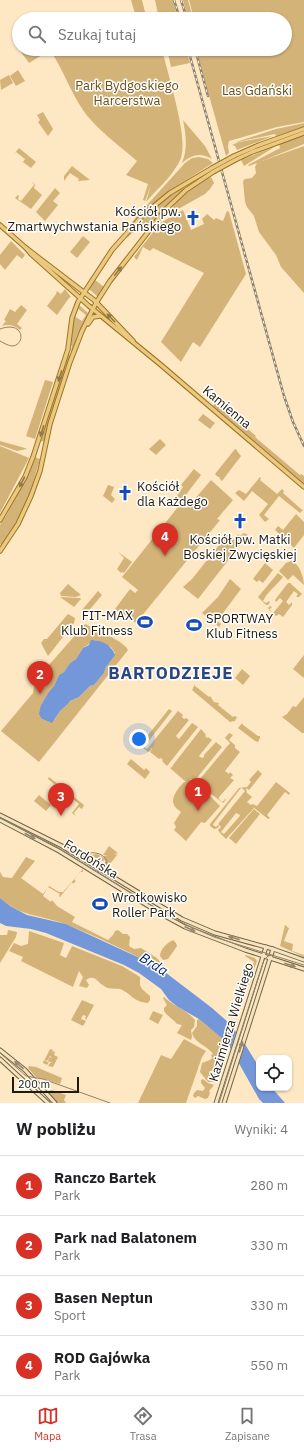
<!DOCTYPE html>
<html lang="pl">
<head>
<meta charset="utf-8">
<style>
  body { margin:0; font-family:"IBM Plex Sans",sans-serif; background:#f2f2f2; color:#202124 }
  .controls { position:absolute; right:12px; bottom:12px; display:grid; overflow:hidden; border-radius:8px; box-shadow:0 1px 3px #0004 }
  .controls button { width:36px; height:36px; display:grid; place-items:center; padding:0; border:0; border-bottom:1px solid #e0e0e0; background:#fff; color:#202124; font:20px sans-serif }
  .scale { position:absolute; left:12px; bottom:10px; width:67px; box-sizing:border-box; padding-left:4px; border:2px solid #211a0c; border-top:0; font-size:11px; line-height:14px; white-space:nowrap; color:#211a0c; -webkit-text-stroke:3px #fff; paint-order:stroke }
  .you { position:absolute; left:139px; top:739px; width:14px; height:14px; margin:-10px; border:3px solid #fff; border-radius:50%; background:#1a73e8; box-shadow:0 0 0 6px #1a73e833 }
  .badge { display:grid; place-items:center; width:26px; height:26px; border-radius:50%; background:#d93025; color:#fff; font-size:13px; font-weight:700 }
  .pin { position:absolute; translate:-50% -33px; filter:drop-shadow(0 1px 2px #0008) }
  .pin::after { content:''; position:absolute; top:21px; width:14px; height:12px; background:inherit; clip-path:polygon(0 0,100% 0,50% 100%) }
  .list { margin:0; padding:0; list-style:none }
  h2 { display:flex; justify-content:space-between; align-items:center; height:52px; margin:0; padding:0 16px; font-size:17px }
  h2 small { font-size:13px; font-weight:400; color:#757577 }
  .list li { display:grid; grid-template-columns:26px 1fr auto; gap:12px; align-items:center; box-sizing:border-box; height:60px; padding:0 16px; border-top:1px solid #e0e0e0 }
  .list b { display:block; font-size:15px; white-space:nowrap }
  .list p { margin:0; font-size:13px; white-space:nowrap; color:#757577 }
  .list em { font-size:13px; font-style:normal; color:#757577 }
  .icon { flex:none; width:22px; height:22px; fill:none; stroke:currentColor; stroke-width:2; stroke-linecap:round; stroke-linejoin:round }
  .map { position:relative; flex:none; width:304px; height:1103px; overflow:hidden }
  .search { position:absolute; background:#fff; box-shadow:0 1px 3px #0004; left:12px; right:12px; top:12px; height:44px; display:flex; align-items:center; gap:10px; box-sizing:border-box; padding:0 14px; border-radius:22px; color:#757577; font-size:15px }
  .sheet { height:292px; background:#fff }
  nav { display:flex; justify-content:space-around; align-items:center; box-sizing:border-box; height:56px; border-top:1px solid #e0e0e0; background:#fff; font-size:11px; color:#757577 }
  nav a { display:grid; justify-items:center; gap:2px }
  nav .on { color:#d93025 }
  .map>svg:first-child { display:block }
  .green { fill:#d4b379; fill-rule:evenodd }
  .water { fill:#7397d8 }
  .pier { fill:#fde8c3 }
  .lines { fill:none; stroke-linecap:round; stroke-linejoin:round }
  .secondary-casing { stroke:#756241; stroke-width:5 }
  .primary-casing { stroke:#9b7421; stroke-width:5.5 }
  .secondary { stroke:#f5e4c0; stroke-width:3 }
  .primary { stroke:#ebc980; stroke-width:3.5 }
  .tram { stroke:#918269; stroke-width:1 }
  .rail-casing { stroke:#918269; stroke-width:2.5 }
  .rail { stroke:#fff; stroke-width:1; stroke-dasharray:3; stroke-linecap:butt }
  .primary-bridge-casing { stroke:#9b7421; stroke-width:5.5; stroke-linecap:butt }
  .primary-bridge { stroke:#ebc980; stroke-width:3.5 }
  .oneway { fill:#907a4c }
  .oneway2 { fill:#96896f }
  .labels { text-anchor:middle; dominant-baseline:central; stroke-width:3; stroke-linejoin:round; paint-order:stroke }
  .park-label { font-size:13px; fill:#694e15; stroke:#fff }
  .poi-label { font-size:13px; fill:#211a0c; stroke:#fff; text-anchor:start }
  .street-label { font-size:13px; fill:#211a0c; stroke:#fff }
  .water-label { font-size:14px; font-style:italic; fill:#00236d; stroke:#fff }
  .district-label { font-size:17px; font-weight:bold; letter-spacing:1px; fill:#29477e; stroke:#fff }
</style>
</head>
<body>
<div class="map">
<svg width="304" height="1103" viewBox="0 0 304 1103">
  <rect width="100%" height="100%" fill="#fde8c3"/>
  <g class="green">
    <path d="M131,0H142L145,12L136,17Z"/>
    <path d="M155,0H173L178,19H159Z"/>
    <path d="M183,0H188L193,19H188Z"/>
    <path d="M189,0H304V122L277,127L229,141L228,146L229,153L226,156L196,49H285V19H194Z"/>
    <path d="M18,48L75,49L79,55L89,49H162C167,72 189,138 181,158C174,175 158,188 146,202L151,185L145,201L143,200L148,184L126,175L137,161C121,147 94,127 83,110C70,91 63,69 50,50L29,63Z"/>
    <path d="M167,49H186L190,63L171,67Z"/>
    <path d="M18,70L25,81L16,86L10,76Z"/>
    <path d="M9,75L13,83L1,90L0,80Z"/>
    <path d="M43,112L53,129L48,136L38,122L40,120L37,115Z"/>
    <path d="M183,120L205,146L212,159C200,152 192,155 182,163C188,148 186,136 183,120Z"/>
    <path d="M304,123V127L276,136L275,134L233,143L276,129Z"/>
    <path d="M273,136L237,150L235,146L232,145L239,142Z"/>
    <path d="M304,136V144L262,161L304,146V293L281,267L276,255L259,232L254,216L247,207L245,202L243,181L245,179L252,178L256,173L255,167L257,163L249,166L248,165L280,148L279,144Z"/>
    <path d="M276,146L244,166L241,160Z"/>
    <path d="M19,148L36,162L31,168L23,162L25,159L16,152L14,154Z"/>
    <path d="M199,157L208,159L213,163L180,184L159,200L125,232L137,216L185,163L192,158Z"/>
    <path d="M72,166L90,180L78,181L79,179L70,173L64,181V176Z"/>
    <path d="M211,177L214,183L210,189L205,194L164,217C176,202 193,184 211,177Z"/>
    <path d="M32,181L35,185L34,188L42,195L31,209L15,198L18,195L19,196L18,199L21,201L34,185Z"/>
    <path d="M183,186L184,190L165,208L146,232L136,231L132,233L127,238L128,235C144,215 163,200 183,186Z"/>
    <path d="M55,188L60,193L53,201L58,205L45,221L36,212Z"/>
    <path d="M183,210L191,230L204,224L202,219L207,214L214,220L216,218L223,221L227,211L229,212L246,274L200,347L193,342L181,362L161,342L204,273L153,248L150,251L143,247L137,260L134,257L160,223Z"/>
    <path d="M83,236L90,242L77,258L70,252Z"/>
    <path d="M11,241L25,255L22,259L17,255L5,270L0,264V255Z"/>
    <path d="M95,280L104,287L98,297L89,289Z"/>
    <path d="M65,289L71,297L69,298L57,315L47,306L56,294L59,297L56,294L57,291L61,294Z"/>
    <path d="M78,304L88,313L77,336L72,354L71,352L72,346L70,345L74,316L82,321L86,315L77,308Z"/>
    <path d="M21,305L27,310L17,324L22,328L20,330C14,325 9,324 2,326L6,321L4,320L10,309L15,312Z"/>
    <path d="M70,347L69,354L71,356L45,442L41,441Z"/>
    <path d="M45,380L53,382L35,439L26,436Z"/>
    <path d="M216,402L256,436L255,437L300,475L301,474L304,476V485L213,406Z"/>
    <path d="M203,414L215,423L210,429L198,420Z"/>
    <path d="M160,439L166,445L156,455L149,449Z"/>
    <path d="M0,441L25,448L27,449L17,451L0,445Z"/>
    <path d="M0,446L29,458L0,513Z"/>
    <path d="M235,449L237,450V451L241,456L222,481L219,478L220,477H218L215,474Z"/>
    <path d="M35,457L40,459L33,483L23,512L3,546L0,544V525L7,514L28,474Z"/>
    <path d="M194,469L201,475L182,500L177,496L183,487L181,485Z"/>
    <path d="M260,477L261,478L260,480L277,494L282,489L284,491L283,493L301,509L303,510L300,513L279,496L264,515L269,519L265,522L259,515L268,504L252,491L244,501L235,493L239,490L246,494Z"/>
    <path d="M211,480L233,500L217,519L220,520L136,623L120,611L119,612L115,609L130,589L135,593L138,590L122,577L182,502L187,508Z"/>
    <path d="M108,485L114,487L111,495L115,499L112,503L103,496Z"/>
    <path d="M296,514L304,522V535L294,548L275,530L278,526L283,530Z"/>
    <path d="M244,533L248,535L198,599L183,587L192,579L227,535L234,540L238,534L240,536Z"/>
    <path d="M118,552L132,562L124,573L122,572L121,573L117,569L124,558Z"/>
    <path d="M291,561C299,563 304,577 304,585L293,575L288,580L279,571L286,563Z"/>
    <path d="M265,563L273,570L263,583L259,580L257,582L253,579Z"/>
    <path d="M278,573L283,577C276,586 268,591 263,601L266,603L269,601L270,602L268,605H266L258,597Z"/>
    <path d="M230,579L241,589L217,621L221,624L219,627L202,613L218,597Z"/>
    <path d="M288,583H290L302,594L299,597H296L298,594L294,591L286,602L289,605L292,602V605L283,617L279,614L276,616L268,608L270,606L272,607L269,610L273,613L283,601L280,598L276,602L275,600Z"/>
    <path d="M68,584L81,595L76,597L61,596L60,593Z"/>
    <path d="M98,591L102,595L87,613L82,610Z"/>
    <path d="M60,597L80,598L81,599L74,607Z"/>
    <path d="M68,614L75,618L74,623L48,656L41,643L44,639H47Z"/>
    <path d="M85,624C95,629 124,641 128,650L39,762L1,731L33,693L35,681ZM95,640L111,647L115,653L106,667L104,673L94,685L90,686L79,697L70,701L68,704L60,711L55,719L50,722L42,719L41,705L48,693L54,686L59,675L64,672L70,663L76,659L83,648Z"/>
    <path d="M304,655V678L293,669Z"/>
    <path d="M242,669L250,676L243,685L235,678Z"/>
    <path d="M195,684V686L209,697L210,696L214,702L219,703L218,705L233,717L234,716L237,717L235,721L230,722L192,690Z"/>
    <path d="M304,697V733H302L282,717L287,714L293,706L296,707Z"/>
    <path d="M169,709L172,711L144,747L147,749L178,711L183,715L182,717L184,719L186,718L189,720L176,736L179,739L192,723L198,727L167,766L162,761L163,760L161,758L159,759L150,752L152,749L150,747L151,750L148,752L140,745Z"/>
    <path d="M243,722L242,724L258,736H260V738L258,742L255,741L238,728Z"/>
    <path d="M201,729L206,735L205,736L207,738L208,737L212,740L199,756L202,758L204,757V755L216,742L222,747L196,779L198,782L201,781L200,779L230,743L232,745L225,738L229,733L233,735L229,740L235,745V748L240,752L225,771L229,774L230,772L233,775L230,778L234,780L219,797V799L222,802L225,800L224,798L226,800L223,803L201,786L204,781L203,780L198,786L191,779L190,780L195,784L192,788L194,790L199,787L211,797L220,806L205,823L201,822L186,841L174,830L176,827L174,823L181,812C179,810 175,808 174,805C170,798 179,787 184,782H186L170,768L172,767L173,765Z"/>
    <path d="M131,759L144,770L146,768L150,772L145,779L127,764Z"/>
    <path d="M258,770L262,774L249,790L246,788L247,793L252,797L247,802L251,805L253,804L257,806L276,782L290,793L289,795L285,792L267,815L270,818L268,819L253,807L254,808L226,839L220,833L218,830L221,827L218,824L245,791L242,788L240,789L214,823L213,825L216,827L218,825L219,826L218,828L214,829L210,826V824L239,788L247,787L251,782L249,780ZM236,813L240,815L239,817L224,834L221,832Z"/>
    <path d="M49,777L84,805L82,809L79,807L74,813L76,816L72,813L79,804L48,779Z"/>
    <path d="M39,795L51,805L46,811L34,801Z"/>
    <path d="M254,809L260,814L236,844L229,838Z"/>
    <path d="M109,846L118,853L114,854L119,855H117L106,869L110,872L105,869L107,862L103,856L108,855H103Z"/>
    <path d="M97,854L106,859V864L105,868L102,867L105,862V860L102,861L92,856L91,857L101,862V866L84,856Z"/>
    <path d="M26,857L35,861L21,878L43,894L49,886L59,892H63L83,869V872H80L74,880L76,881L73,884L72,882L60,897L59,896L60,894L48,887L43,896L51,902L52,900L57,906L75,917L72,922L108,940L113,935L115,931L118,930L123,934H127L130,937L129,946L134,949L141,948L157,958L165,968L157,966C128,952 98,937 68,925C43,915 20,917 0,898V872L3,877L12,878Z"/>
    <path d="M285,925L287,926V927L289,928L284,941L293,944L292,951L304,955V957L280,946Z"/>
    <path d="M8,930L17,932L16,937L0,963V935H7Z"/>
    <path d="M29,931L64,943L60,955L66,958L72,946L122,966L140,977V985L142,989L150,996V1000L148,1003C133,1002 131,993 120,989C114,988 109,990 104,986C97,982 95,974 86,980L89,985L87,988L79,986L83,977L79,971L73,987L21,961L23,957L9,951L14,943L21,946L28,944Z"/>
    <path d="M173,940L176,943L177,946L168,959L163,960L160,956C160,949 167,943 173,940Z"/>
    <path d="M246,955L255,958L257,961L245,994L240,991L239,988H240L252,971L250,970L254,962L245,956Z"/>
    <path d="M164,997C173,1006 187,1010 195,1020L194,1027L191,1030L192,1037L191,1040L177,1033L182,1025L177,1024C173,1019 167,1016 164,1011V1008L167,1005L163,998Z"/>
    <path d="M82,1000L94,1005L86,1020L85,1018L86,1016L83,1015L81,1019L86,1021L83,1026L71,1020Z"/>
    <path d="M153,1011L163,1015L158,1024L149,1019Z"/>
    <path d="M199,1019L225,1041L229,1048L217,1078L214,1082H208L200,1072L202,1063L210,1060L212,1058L211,1055L213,1054C207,1045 195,1044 192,1033L197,1026V1020Z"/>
    <path d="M184,1039L206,1051L202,1057L186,1103H138L161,1055L171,1059Z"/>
    <path d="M50,1049L53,1050L51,1054L53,1051L55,1052L54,1055L58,1057L53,1067L48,1066L50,1063H52L48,1061L50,1057L53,1058L50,1056L48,1060L45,1061L49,1062L47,1065L43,1063V1061L45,1062L44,1061Z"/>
    <path d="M29,1066L36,1067L62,1078L60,1084L36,1077L28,1068Z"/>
    <path d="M203,1079L208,1083L214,1085L209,1091L210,1093L208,1098L205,1099L198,1096L195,1098L193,1096L194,1093L197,1090L203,1091L205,1088L201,1083V1080Z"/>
    <path d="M52,1090L66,1095L64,1100L66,1103H56L48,1094V1091Z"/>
  </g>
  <g class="water">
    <path d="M91,640C101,640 112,645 115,655L106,667L104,673L94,685L90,686L79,697L70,701L68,704L60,711L52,723L42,719L39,714L41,705L48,693L54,686L59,675L64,672L70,663L76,659L83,648L89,645Z"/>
    <path d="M0,898L10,906L27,915L66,924L157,966L212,1008L229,1023L243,1041L259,1067V1088H272L285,1103H263L259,1099L231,1049L225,1041L199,1019L178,1007L169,1000L161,989L139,973L124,965L46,933L31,929L6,926L0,923Z"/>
  </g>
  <path class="pier" d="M237,1029L246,1042L238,1066L230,1051Z"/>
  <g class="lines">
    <defs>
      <g id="secondary">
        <path d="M0,815L62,846L182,919L215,933L273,949L304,960"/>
        <path d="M0,820L59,851L163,915L185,927L245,950L304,969"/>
        <path d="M0,1050L25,1070L55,1103"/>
        <path d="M0,1059L48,1103"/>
        <path d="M216,1103L266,947"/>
        <path d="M224,1103L273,949"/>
      </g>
      <g id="primary">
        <path d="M234,156L259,145L304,129"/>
        <path d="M235,160L252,152L304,133"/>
        <path d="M0,225L26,248L94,300L133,341"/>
        <path d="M26,248L31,254L89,306L161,365L304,487"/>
        <path d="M88,324L93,317L100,316"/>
        <path d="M0,520L25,477L33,457L68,349L72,318L78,302L112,250L143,215L170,193L212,168"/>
        <path d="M0,551L18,524L31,496L40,471L50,424L70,362L82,331L96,303L110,281L166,209L186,190L213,172"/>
      </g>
    </defs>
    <use href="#secondary" class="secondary-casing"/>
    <use href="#primary" class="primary-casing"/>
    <use href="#secondary" class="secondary"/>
    <use href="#primary" class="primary"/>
    <g class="tram">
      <path d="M0,329C24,320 26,344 13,346C8,346 4,343 0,341"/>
      <path d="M0,818L57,847L160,911L189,926L214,937L304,965"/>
      <path d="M67,852C80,857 99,846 107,861L105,868L100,872L93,870"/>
      <path d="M0,1053L26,1076L43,1079L110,1103"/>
      <path d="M219,1103L264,960L268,956L274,955"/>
    </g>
    <defs>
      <g id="rail">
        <path d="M174,0L180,19"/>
        <path d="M181,0L187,19"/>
        <path d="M188,49L284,396L293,422L304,446"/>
        <path d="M195,49L208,96"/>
      </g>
    </defs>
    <use href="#rail" class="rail-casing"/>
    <use href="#rail" class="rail"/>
    <defs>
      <g id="primary-bridge">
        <path d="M212,168L234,156"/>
        <path d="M213,172L235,160"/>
      </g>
    </defs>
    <use href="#primary-bridge" class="primary-bridge-casing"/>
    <use href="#primary-bridge" class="primary-bridge"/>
  </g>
  <defs><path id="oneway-solid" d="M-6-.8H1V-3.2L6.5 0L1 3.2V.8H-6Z"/></defs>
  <g class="oneway">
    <use href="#oneway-solid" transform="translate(118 271) rotate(-52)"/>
    <use href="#oneway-solid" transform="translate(111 318) rotate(-134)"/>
    <use href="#oneway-solid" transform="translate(60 376) rotate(108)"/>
    <use href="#oneway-solid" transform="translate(42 431) rotate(108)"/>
    <use href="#oneway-solid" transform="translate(22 482) rotate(118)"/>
  </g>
  <g class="oneway2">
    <use href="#oneway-solid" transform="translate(30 836) rotate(27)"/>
    <use href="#oneway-solid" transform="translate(190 929) rotate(24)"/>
    <use href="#oneway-solid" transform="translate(234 938) rotate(-164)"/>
    <use href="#oneway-solid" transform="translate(290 965) rotate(17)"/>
    <use href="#oneway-solid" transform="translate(241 1047) rotate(-72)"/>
    <use href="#oneway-solid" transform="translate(19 1065) rotate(-140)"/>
  </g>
  <defs>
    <symbol id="church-bare" viewBox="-9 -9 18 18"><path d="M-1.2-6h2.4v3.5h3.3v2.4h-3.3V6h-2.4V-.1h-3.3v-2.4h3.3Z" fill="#144db9" stroke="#fff" stroke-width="2.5" paint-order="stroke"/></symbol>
    <symbol id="stadium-bare" viewBox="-9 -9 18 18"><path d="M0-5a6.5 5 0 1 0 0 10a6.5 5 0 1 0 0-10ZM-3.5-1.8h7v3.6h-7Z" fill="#144db9" stroke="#fff" stroke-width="2.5" paint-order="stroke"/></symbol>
  </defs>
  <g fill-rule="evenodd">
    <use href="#church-bare" x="182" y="207" width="22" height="22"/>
    <use href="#church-bare" x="114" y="482" width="22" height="22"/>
    <use href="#church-bare" x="229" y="510" width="22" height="22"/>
    <use href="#stadium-bare" x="134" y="611" width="22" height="22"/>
    <use href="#stadium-bare" x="183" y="614" width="22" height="22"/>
    <use href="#stadium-bare" x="89" y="893" width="22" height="22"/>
  </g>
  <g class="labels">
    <g class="park-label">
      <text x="127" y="85">Park Bydgoskiego<tspan x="127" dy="15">Harcerstwa</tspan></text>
      <text x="257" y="90">Las Gdański</text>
    </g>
    <g class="poi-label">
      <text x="181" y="211" text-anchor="end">Kościół pw.<tspan x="181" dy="15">Zmartwychwstania Pańskiego</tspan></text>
      <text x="137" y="486">Kościół<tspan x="137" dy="15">dla Każdego</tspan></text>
      <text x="240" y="539" text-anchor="middle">Kościół pw. Matki<tspan x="240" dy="15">Boskiej Zwycięskiej</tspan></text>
      <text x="133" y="615" text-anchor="end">FIT-MAX<tspan x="133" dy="15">Klub Fitness</tspan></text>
      <text x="206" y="618">SPORTWAY<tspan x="206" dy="15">Klub Fitness</tspan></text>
      <text x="112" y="897">Wrotkowisko<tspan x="112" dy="15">Roller Park</tspan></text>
    </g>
    <g class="street-label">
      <text transform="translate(227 407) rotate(40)">Kamienna</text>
      <text transform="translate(91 859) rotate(32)">Fordońska</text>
      <text transform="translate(231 1022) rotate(-73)">Kazimierza Wielkiego</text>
    </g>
    <g class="water-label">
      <text transform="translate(154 964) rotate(32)">Brda</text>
    </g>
    <g class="district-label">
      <text x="171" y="673">BARTODZIEJE</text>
    </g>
  </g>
</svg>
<div class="controls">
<button><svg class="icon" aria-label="locate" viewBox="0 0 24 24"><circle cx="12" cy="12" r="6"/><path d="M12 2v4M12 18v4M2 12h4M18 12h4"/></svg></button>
</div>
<div class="scale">200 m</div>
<div class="you"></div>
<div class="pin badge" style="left:198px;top:811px">1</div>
<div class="pin badge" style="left:40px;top:694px">2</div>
<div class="pin badge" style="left:61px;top:816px">3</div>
<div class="pin badge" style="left:165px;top:556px">4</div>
<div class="search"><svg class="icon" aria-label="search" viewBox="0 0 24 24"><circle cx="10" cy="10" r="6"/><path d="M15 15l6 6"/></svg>Szukaj tutaj</div>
</div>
<section class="sheet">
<h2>W pobliżu<small>Wyniki: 4</small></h2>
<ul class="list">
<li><span class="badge">1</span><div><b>Ranczo Bartek</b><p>Park</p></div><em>280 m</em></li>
<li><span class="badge">2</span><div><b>Park nad Balatonem</b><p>Park</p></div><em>330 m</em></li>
<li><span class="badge">3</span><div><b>Basen Neptun</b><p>Sport</p></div><em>330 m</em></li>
<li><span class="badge">4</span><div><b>ROD Gajówka</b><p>Park</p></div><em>550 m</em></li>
</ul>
</section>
<nav>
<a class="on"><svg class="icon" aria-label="map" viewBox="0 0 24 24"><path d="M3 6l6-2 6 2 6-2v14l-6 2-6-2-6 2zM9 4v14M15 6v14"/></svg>Mapa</a>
<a><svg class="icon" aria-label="directions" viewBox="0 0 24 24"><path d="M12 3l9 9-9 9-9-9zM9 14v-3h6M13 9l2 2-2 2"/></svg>Trasa</a>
<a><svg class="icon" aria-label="saved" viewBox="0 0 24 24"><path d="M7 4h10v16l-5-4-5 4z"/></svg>Zapisane</a>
</nav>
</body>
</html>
